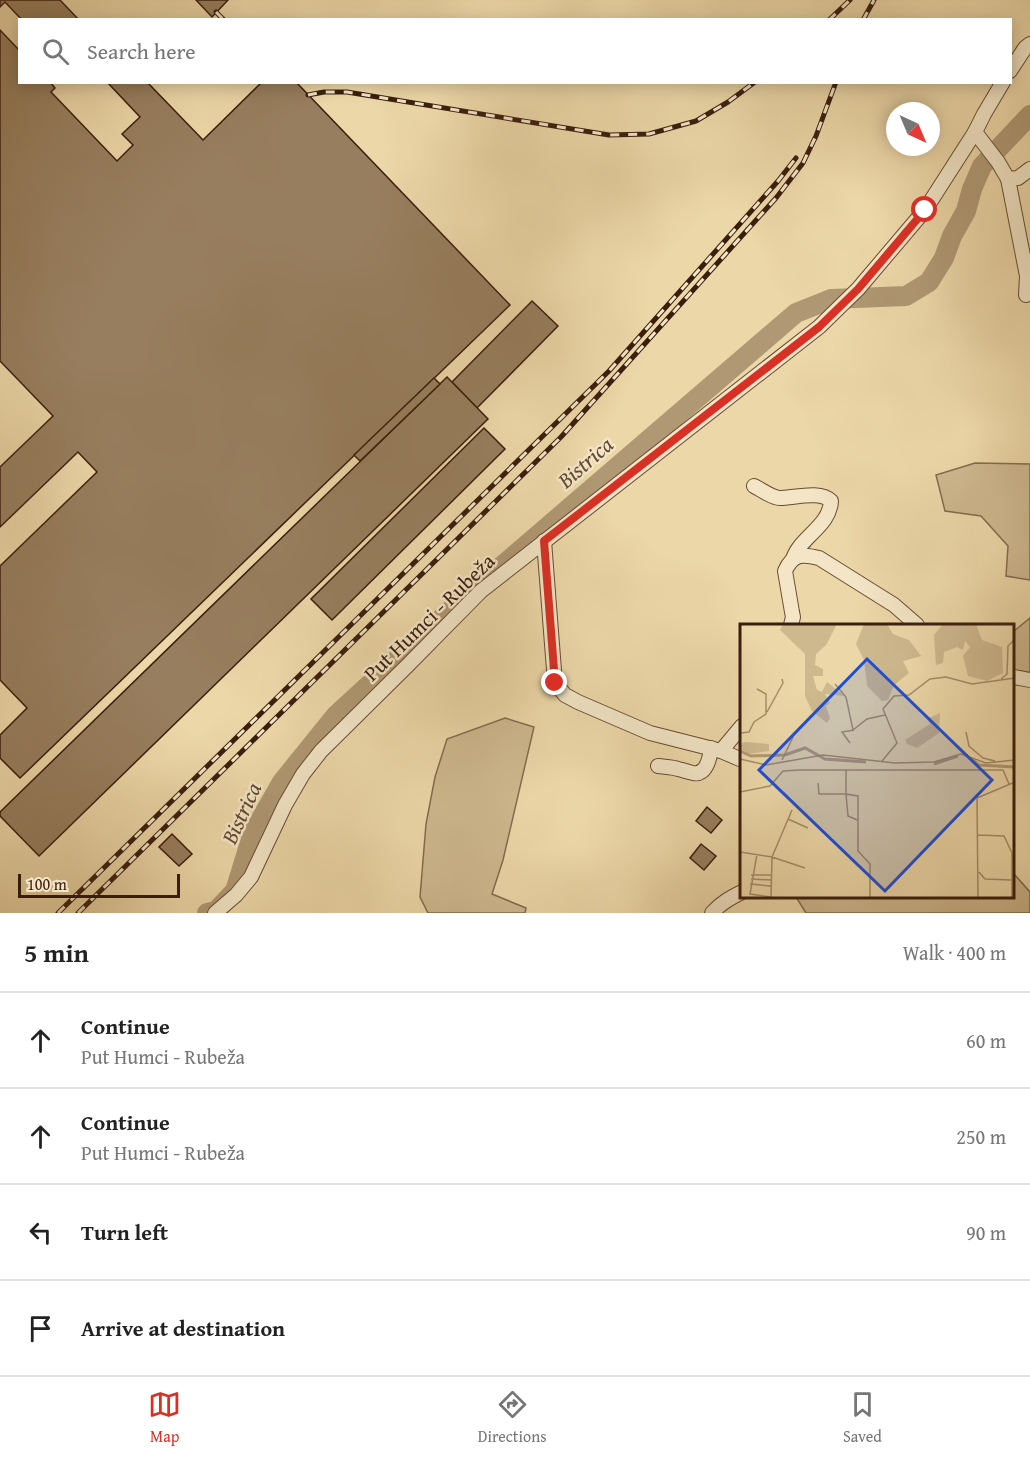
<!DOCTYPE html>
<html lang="en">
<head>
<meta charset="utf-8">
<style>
  body { margin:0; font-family:"Gentium Book Plus",serif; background:#f2f2f2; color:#222 }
  .compass { position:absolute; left:886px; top:102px; width:54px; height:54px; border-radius:50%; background:#fff; box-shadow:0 3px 15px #0003; rotate:136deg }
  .scale { position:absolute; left:18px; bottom:15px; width:162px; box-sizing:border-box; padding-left:6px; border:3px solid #3a1e0d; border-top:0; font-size:16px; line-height:21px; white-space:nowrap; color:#3a1e0d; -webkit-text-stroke:4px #f3e5c6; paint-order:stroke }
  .stop { position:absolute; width:18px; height:18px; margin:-14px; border:4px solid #d93025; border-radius:50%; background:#fff }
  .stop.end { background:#d93025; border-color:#fff; box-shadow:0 2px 6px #0008 }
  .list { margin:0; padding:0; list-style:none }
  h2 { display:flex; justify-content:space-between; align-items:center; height:78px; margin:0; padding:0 24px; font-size:26px }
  h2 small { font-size:20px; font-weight:400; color:#767676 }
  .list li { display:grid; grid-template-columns:39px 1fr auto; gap:18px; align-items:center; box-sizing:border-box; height:96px; padding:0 24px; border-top:2px solid #e0e0e0 }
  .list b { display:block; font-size:22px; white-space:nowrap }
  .list p { margin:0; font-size:20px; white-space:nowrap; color:#767676 }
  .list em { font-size:20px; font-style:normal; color:#767676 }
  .icon { flex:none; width:33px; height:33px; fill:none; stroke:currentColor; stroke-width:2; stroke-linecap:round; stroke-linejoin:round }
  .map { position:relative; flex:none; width:1030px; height:913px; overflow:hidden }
  .search { position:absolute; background:#fff; box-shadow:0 3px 15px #0003; left:18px; right:18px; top:18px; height:66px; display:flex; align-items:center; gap:15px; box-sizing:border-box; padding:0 21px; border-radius:0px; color:#767676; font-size:22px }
  .sheet { height:462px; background:#fff }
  nav { display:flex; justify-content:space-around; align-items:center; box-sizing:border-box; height:84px; border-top:2px solid #e0e0e0; background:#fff; font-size:16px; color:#767676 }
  nav a { display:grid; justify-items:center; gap:3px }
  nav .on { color:#d93025 }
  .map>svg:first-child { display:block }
  .green { fill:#ceb88e; stroke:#846b4e; stroke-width:1.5 }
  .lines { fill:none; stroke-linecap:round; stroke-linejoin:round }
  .river { stroke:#af9873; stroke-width:20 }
  .building { fill:#977e5e; stroke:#3a1e0d; stroke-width:1.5 }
  .minor-casing { stroke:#664c34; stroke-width:16 }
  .minor { stroke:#f3e5c6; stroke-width:14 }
  .rail-casing { stroke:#3a1e0d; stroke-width:5 }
  .rail { stroke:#f3e5c6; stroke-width:3; stroke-dasharray:9; stroke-linecap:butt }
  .route { stroke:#d93025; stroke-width:8 }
  .labels { text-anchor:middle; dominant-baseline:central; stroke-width:5; stroke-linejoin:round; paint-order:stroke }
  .street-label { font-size:21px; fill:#3a1e0d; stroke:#f3e5c6 }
  .water-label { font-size:22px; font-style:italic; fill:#634931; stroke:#f3e5c6 }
  .inset-river { fill:none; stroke:#af9873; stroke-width:3 }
  .inset-road { fill:none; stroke:#a58d6a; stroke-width:1.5 }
  .view { fill:#1d4ed8; fill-opacity:0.15; stroke:#1d4ed8; stroke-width:3 }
  .inset-edge { fill:none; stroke:#3a1e0d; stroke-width:3 }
</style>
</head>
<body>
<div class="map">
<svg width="1030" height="913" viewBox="0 0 1030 913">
  <rect width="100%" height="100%" fill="#ecd7a8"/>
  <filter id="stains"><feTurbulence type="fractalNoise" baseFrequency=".00333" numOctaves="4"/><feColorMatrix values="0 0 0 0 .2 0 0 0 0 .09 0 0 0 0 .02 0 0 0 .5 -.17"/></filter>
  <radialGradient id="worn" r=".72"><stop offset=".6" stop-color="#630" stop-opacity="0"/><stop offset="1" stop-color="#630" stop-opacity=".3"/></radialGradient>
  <g class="green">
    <path d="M975,463L1030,464V580L1006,576L1008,546L981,516L945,511L936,475Z"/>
    <path d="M1030,618V674L1014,671V631Z"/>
    <path d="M505,718L534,727L503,860L492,894L526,908L525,913H428L420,897L426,824L435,777L447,739Z"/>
    <path d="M1014,874L1030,892V913H806L796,897L1014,896Z"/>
  </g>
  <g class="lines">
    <path class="river" d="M207,913L216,911L235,891L253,833L282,782L336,715L446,614L796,313L831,299L906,296L929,282L944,258L952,236L966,211L972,189L982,166L1030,115"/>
  </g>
  <g class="building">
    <path d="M0,0H60L79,20H22L5,2L0,7Z"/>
    <path d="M196,0H228L212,17Z"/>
    <path d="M0,30L20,51V82H50L55,88L51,92L117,161L133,145L122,134L140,117L107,82H147L203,140L262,82H296L510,305L20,778L0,758V735L27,708L0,680V566L97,472L78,452L0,527V467L53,416L0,361Z"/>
    <path d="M532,301L558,326L477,408L452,382Z"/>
    <path d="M447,377L488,419L39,856L0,816V812Z"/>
    <path d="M434,378L440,384L360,461L354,455Z"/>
    <path d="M484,428L505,449L332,620L311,599Z"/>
    <path d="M707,807L722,820L711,833L696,821Z"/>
    <path d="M172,834L192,854L179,866L159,847Z"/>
    <path d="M701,844L716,856L704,870L690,858Z"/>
  </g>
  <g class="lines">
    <defs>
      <g id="minor">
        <path d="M1010,71L1025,48L1030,44"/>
        <path d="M975,132L998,162L1008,179L1027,276L1026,295"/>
        <path d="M1008,179L1018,178L1030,169"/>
        <path d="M754,486C762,490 772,498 780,498C794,498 820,490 831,501C830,526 800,537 793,559"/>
        <path d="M544,541L555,683L565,695L578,702L650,733L721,751L742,760"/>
        <path d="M791,625L793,617L792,612L785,571C793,553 803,554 819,558L894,605L917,625"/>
        <path d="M1014,677L1030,680"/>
        <path d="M721,751L742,726"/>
        <path d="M658,766C665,767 672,767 678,769C683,770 688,772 693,773C706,776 710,758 711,748"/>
        <path d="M215,913L236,895L251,877L285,805L303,774L321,751L408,665L481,591L819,327L858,289L925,210L975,132L984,114L1003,82"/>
        <path d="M712,913C721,903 730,898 742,892"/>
      </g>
    </defs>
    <use href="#minor" class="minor-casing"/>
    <use href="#minor" class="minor"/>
    <defs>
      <g id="rail">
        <path d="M216,12L224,20"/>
        <path d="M829,20L850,0"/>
        <path d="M863,20L874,0"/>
        <path d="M308,95L324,92H347L609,135L649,134L696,121L728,102L755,82"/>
        <path d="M58,913L609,371L778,181L796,158"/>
        <path d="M78,913L561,437L776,198L803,163L816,136L836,82"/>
      </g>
    </defs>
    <use href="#rail" class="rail-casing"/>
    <use href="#rail" class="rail"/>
  </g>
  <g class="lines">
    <path class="route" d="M555,683L544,541L819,327L858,289L925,210"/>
  </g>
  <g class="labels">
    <g class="street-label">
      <text transform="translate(429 617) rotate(-44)">Put Humci - Rubeža</text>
    </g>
    <g class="water-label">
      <text transform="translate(585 462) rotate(-41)">Bistrica</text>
      <text transform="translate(241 813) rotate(-65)">Bistrica</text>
    </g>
  </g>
  <g transform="translate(740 624)">
    <rect width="274" height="274" fill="#ecd7a8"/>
    <path d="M43,0H97L86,21L76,30L75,41L83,45V52H73L77,66L82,68L87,58L105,72L85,70L90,79L86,82L90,94L87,99L72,87L65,72V30L40,6ZM124,0H147L153,10L169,16L181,32L163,37L169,49L154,61L148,76L142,77L127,62L124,36L116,20ZM203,0H236L242,16L262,23L263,49L247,57L228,52L223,32L230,23L225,17L223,26L217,23L204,28L203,39L196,41L194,11ZM200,89L199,109L177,124L167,120L165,116L190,100L187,95ZM5,118L29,120V127L9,130L0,125V120Z" fill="#ceb88e"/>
    <path class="inset-river" d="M0,127L11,132L45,131L65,124L85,135L126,138M230,134L239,141L275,143M194,140L218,132"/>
    <path class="inset-road" d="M261,55L267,50L268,22L275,15M95,60L106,73L113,106L127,95L145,91M27,88L43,59L42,55M226,108L229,122L243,134L255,137M0,109L9,108L14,98L26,90V70L17,65M110,119L102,108L114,106M0,135L26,141L83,131L155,139L194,138L221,130L246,139L275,136M42,136L54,111M142,137L157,119L143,85L154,72L169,71L190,55L206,53L232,60L275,54M106,146V170L118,172V227L130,240V274M78,159L79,170H106L108,192L117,196M0,168L30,162L43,147L60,146H263L269,160M52,186L32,233L65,244M48,195L68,204M238,211L264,212L272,229V274M0,228L32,233L31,274M17,230L10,270L31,273M239,248L245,255L271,256M11,251H31M11,255L31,256M10,260L31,262M238,274L237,174L275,158"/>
    <path class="view" d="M127,35L252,156L145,267L19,146Z"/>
    <rect width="274" height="274" class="inset-edge"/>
  </g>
  <rect width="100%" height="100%" filter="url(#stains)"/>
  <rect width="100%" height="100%" fill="url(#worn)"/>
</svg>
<svg class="compass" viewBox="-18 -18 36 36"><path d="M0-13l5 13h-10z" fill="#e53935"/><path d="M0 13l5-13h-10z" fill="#767676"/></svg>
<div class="scale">100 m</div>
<div class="stop" style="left:925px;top:210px"></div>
<div class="stop end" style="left:555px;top:683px"></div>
<div class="search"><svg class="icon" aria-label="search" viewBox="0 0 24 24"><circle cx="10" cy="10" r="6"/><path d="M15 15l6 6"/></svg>Search here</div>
</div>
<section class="sheet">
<h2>5 min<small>Walk · 400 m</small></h2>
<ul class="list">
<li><svg class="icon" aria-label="ahead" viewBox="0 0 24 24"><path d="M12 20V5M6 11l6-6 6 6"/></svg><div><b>Continue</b><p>Put Humci - Rubeža</p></div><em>60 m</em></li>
<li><svg class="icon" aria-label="ahead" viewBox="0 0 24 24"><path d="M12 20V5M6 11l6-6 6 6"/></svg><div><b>Continue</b><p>Put Humci - Rubeža</p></div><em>250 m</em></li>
<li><svg class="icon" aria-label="left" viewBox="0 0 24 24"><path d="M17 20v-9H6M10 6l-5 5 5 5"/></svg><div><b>Turn left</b></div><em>90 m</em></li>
<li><svg class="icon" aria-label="arrive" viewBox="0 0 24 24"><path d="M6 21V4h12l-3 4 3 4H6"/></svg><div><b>Arrive at destination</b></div></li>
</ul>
</section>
<nav>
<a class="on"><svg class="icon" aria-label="map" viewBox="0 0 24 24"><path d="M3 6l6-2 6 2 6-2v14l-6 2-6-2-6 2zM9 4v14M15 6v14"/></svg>Map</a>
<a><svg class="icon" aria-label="directions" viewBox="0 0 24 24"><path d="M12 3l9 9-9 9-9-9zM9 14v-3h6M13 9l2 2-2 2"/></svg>Directions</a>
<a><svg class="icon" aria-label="saved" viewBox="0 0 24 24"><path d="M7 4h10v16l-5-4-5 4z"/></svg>Saved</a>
</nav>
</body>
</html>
